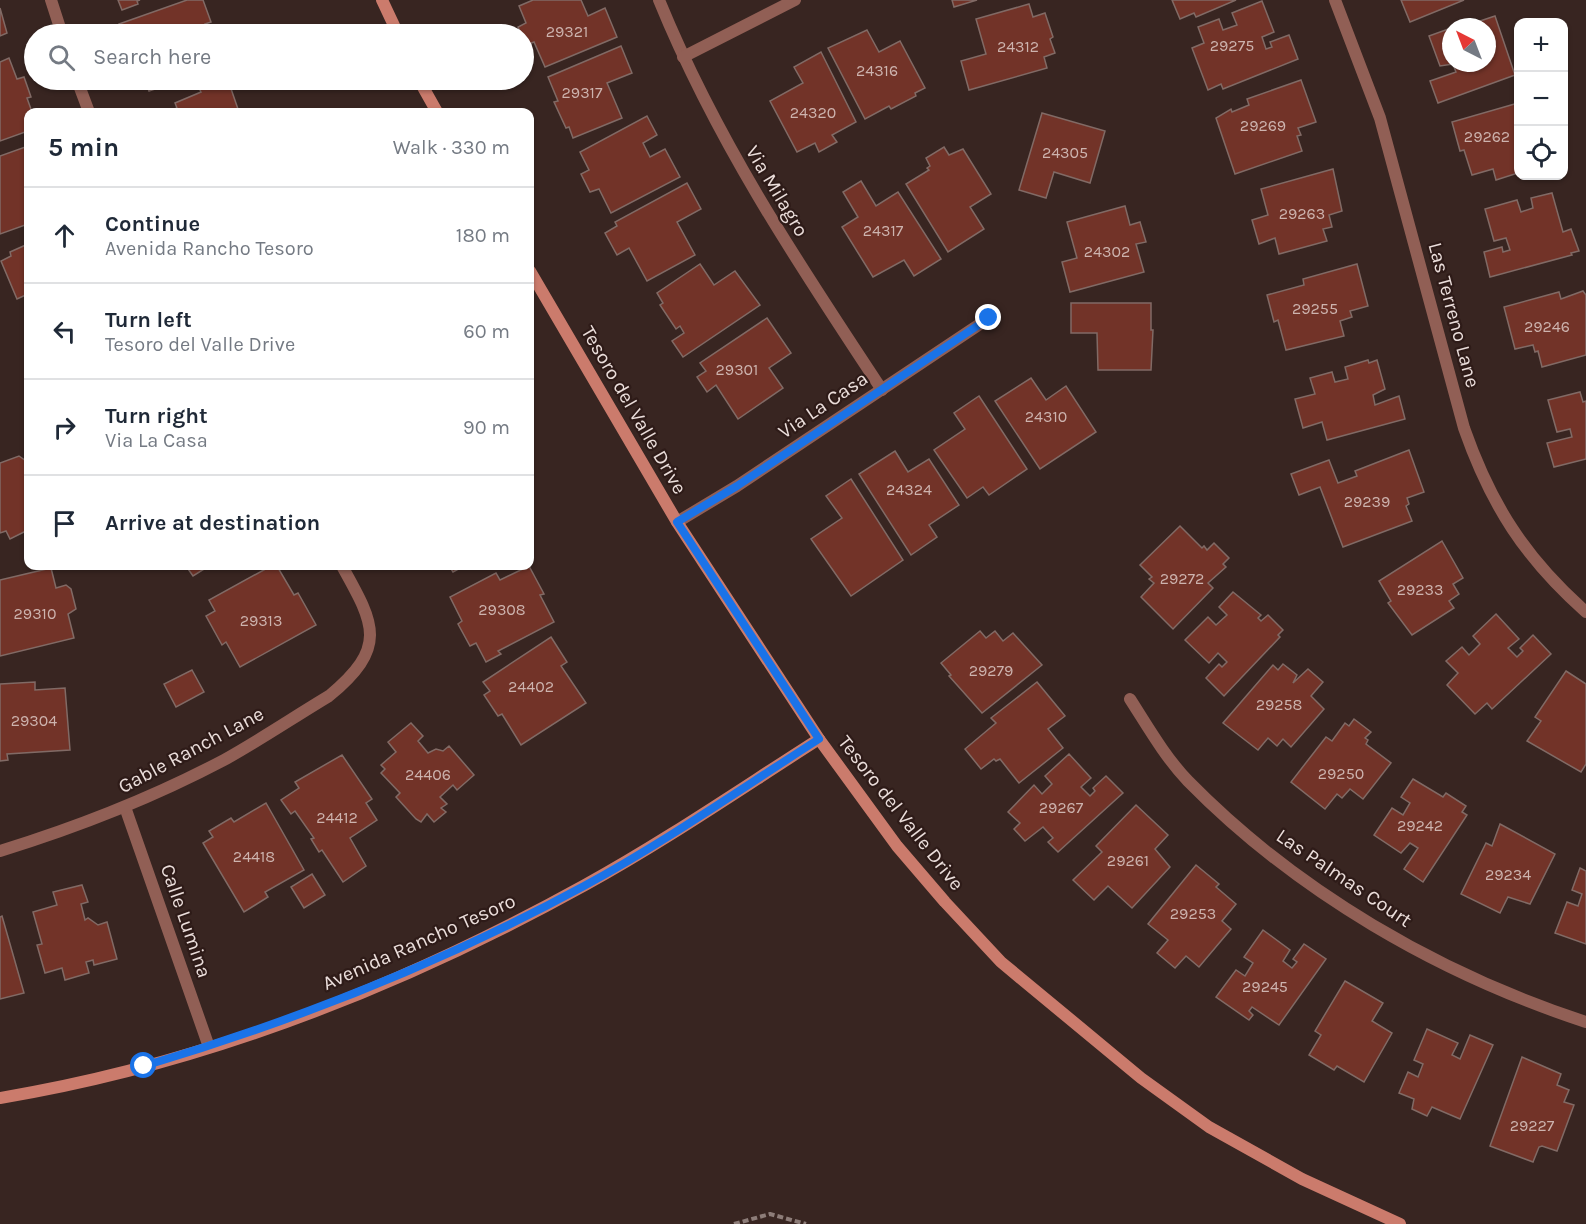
<!DOCTYPE html>
<html lang="en">
<head>
<meta charset="utf-8">
<style>
  body { margin:0; font-family:Karla,sans-serif; background:#f2f2f3; color:#1f2937 }
  .controls { position:absolute; right:18px; top:18px; display:grid; overflow:hidden; border-radius:12px; box-shadow:0 2px 4px #0004 }
  .controls button { width:54px; height:54px; display:grid; place-items:center; padding:0; border:0; border-bottom:2px solid #e0e1e3; background:#fff; color:#1f2937; font:30px sans-serif }
  .compass { position:absolute; left:1442px; top:18px; width:54px; height:54px; border-radius:50%; background:#fff; box-shadow:0 2px 4px #0004; rotate:318deg }
  .stop { position:absolute; width:18px; height:18px; margin:-14px; border:4px solid #1a73e8; border-radius:50%; background:#fff }
  .stop.end { background:#1a73e8; border-color:#fff; box-shadow:0 2px 6px #0008 }
  .list { margin:0; padding:0; list-style:none }
  h2 { display:flex; justify-content:space-between; align-items:center; height:78px; margin:0; padding:0 24px; font-size:26px }
  h2 small { font-size:20px; font-weight:400; color:#747a83 }
  .list li { display:grid; grid-template-columns:39px 1fr auto; gap:18px; align-items:center; box-sizing:border-box; height:96px; padding:0 24px; border-top:2px solid #e0e1e3 }
  .list b { display:block; font-size:22px; white-space:nowrap }
  .list p { margin:0; font-size:20px; white-space:nowrap; color:#747a83 }
  .list em { font-size:20px; font-style:normal; color:#747a83 }
  .icon { flex:none; width:33px; height:33px; fill:none; stroke:currentColor; stroke-width:2; stroke-linecap:round; stroke-linejoin:round }
  .map { position:relative; flex:none; width:1586px; height:1224px; overflow:hidden }
  .search { position:absolute; background:#fff; box-shadow:0 2px 4px #0004; left:24px; top:24px; width:510px; height:66px; display:flex; align-items:center; gap:15px; box-sizing:border-box; padding:0 21px; border-radius:33px; color:#747a83; font-size:22px }
  .panel { position:absolute; background:#fff; box-shadow:0 2px 4px #0004; left:24px; top:108px; width:510px; height:462px; border-radius:12px }
  .map>svg:first-child { display:block }
  .building { fill:#723328; stroke:#816a65; stroke-width:1.5 }
  .lines { fill:none; stroke-linecap:round; stroke-linejoin:round }
  .path { stroke:#8d7d79; stroke-width:4; stroke-dasharray:6 3; stroke-linecap:butt }
  .street { stroke:#915f55; stroke-width:12 }
  .secondary { stroke:#cb7b6c; stroke-width:12 }
  .route { stroke:#1a73e8; stroke-width:8 }
  .labels { text-anchor:middle; dominant-baseline:central; stroke-width:4.5; stroke-linejoin:round; paint-order:stroke }
  .number-label { font-size:16px; fill:#cdb3ae }
  .street-label { font-size:20px; fill:#ebdedb; stroke:#2e1b18 }
</style>
</head>
<body>
<div class="map">
<svg width="1586" height="1224" viewBox="0 0 1586 1224">
  <rect width="100%" height="100%" fill="#382521"/>
  <g class="building">
    <path d="M118,0H140L137,1L138,4L122,10Z"/>
    <path d="M187,0H203L211,22L205,24L209,34H123L119,24Z"/>
    <path d="M533,0H581L588,16L605,8L617,37L545,67L534,42L526,45L518,27L526,23L519,6Z"/>
    <path d="M952,0H977L954,7Z"/>
    <path d="M1172,0H1236L1196,17L1194,13L1180,19Z"/>
    <path d="M1401,0H1464L1410,22Z"/>
    <path d="M1262,1L1274,32L1262,37L1266,49L1272,47L1270,42L1289,35L1298,59L1223,89L1221,84L1208,90L1192,48L1204,43L1198,27L1219,19L1223,30L1237,25L1232,13Z"/>
    <path d="M1029,4L1033,17L1045,13L1053,37L1050,39L1055,53L1044,57L1047,68L969,90L961,61L986,54L976,19Z"/>
    <path d="M0,8L7,33L0,36Z"/>
    <path d="M1495,16L1515,75L1438,103L1430,81L1456,72L1453,64L1440,66L1429,36L1451,28V63H1487V27H1475L1474,23Z"/>
    <path d="M867,30L879,52L900,41L925,88L915,93L916,96L891,109L889,106L865,119L828,48Z"/>
    <path d="M621,46L632,73L607,83L622,118L573,138L569,127L566,128L554,102L558,101L548,77Z"/>
    <path d="M821,52L856,122L832,135L837,142L819,152L815,143L797,152L770,101L803,83L794,67Z"/>
    <path d="M9,58L17,79L24,77L31,97L27,98L32,112H28V131L0,141V62Z"/>
    <path d="M145,80H182L149,91Z"/>
    <path d="M228,80L239,112H173L172,110L177,108L175,103L201,92L199,88Z"/>
    <path d="M1301,80L1316,122L1298,128L1301,135L1297,136L1302,151L1235,174L1216,118L1231,109L1232,112L1249,105L1247,99Z"/>
    <path d="M1518,103V173L1496,180L1493,169L1472,175L1464,150L1460,151L1452,122Z"/>
    <path d="M1042,113L1105,131L1090,183L1054,172L1046,198L1019,190Z"/>
    <path d="M647,116L657,135L643,143L650,157L665,149L680,177L611,213L599,189L590,192L581,174L589,170L580,152Z"/>
    <path d="M28,146V224L0,234V156Z"/>
    <path d="M944,147L949,155L963,149L991,194L970,207L984,229L948,252L906,184L929,170L927,168L930,166L926,158Z"/>
    <path d="M1333,169L1342,211L1329,215L1332,227L1323,229L1327,241L1279,254L1275,238L1259,244L1252,220L1268,215L1261,189Z"/>
    <path d="M861,181L876,206L898,192L941,259L914,276L904,260L873,277L842,227L858,217L843,192Z"/>
    <path d="M687,183L701,209L677,222L695,255L647,281L629,248L617,255L605,233L617,226L615,222Z"/>
    <path d="M1552,193L1563,232L1571,229L1579,251L1571,253L1572,255L1490,277L1484,252L1502,247L1503,252L1510,250L1506,238L1494,241L1485,209L1517,200L1521,212L1533,208L1531,198Z"/>
    <path d="M1125,206L1130,225L1140,222L1146,242L1136,244L1144,272L1070,292L1062,262L1077,258L1067,222Z"/>
    <path d="M28,244V294L17,299L1,261L11,256L10,252Z"/>
    <path d="M700,264L714,285L735,271L760,305L683,357L672,341L684,333L680,326L676,329L660,305L663,303L657,293Z"/>
    <path d="M1357,264L1368,306L1350,311L1352,317L1340,321L1344,336L1286,350L1278,320L1274,322L1267,295L1304,285L1303,279Z"/>
    <path d="M1583,291L1586,295V355L1542,367L1538,351L1535,352L1533,345L1515,349L1504,307L1559,292L1561,299Z"/>
    <path d="M1071,303H1151V330H1153L1151,370H1098L1097,333H1071Z"/>
    <path d="M767,318L791,353L769,368L783,388L738,419L716,385L707,392L697,377L706,371L700,363Z"/>
    <path d="M1368,360L1369,363L1377,360L1385,389L1373,395L1375,405L1399,396L1405,419L1327,440L1322,422L1303,428L1295,399L1315,394L1310,378L1332,372L1335,382L1348,379L1345,367Z"/>
    <path d="M1031,378L1046,400L1066,386L1096,432L1040,469L995,401Z"/>
    <path d="M1580,392L1583,402L1586,401V459L1554,467L1547,443L1572,437L1570,429L1557,432L1548,400Z"/>
    <path d="M979,396L1027,469L989,495L983,487L967,498L934,450L965,429L954,413Z"/>
    <path d="M1409,450L1424,492L1407,498L1409,504L1406,506L1412,521L1343,547L1320,487L1299,495L1291,474L1329,460L1338,483L1357,476L1355,471Z"/>
    <path d="M895,451L908,472L929,459L959,505L929,525L937,537L911,555L859,474Z"/>
    <path d="M19,456L26,461L28,471V530L10,539L6,531L0,533V463Z"/>
    <path d="M851,479L903,560L851,596L811,539L842,518L826,496Z"/>
    <path d="M1180,526L1202,548L1204,546L1207,550L1214,543L1229,558L1223,564L1226,567L1208,583L1213,588L1173,629L1141,597L1154,583L1149,579L1152,577L1140,565Z"/>
    <path d="M1442,541L1463,578L1453,584L1459,594L1449,601L1454,608L1412,635L1388,603L1391,601L1379,581Z"/>
    <path d="M186,566H209L193,576Z"/>
    <path d="M271,566H277L294,595L298,593L316,625L240,667L226,642L222,645L206,616L215,611L209,600Z"/>
    <path d="M444,566H464L453,572L450,567L445,569Z"/>
    <path d="M529,566L544,594L540,595L554,622L498,651L501,654L486,662L476,643L470,646L458,624L462,621L450,597L496,573L500,580Z"/>
    <path d="M51,568L56,588L66,585L71,589L76,609L68,614L74,638L0,656V580Z"/>
    <path d="M1233,592L1261,615L1258,618L1261,621L1268,615L1283,630L1278,635L1280,637L1224,696L1206,678L1219,664L1222,667L1227,662L1218,653L1209,663L1185,640L1208,617L1216,625L1227,615L1219,607Z"/>
    <path d="M1496,614L1519,639L1508,648L1517,657L1523,651L1520,648L1533,635L1551,654L1492,709L1487,703L1475,714L1447,685L1458,673L1446,661L1462,647L1469,655L1480,644L1473,636Z"/>
    <path d="M980,631L986,638L995,631L1003,641L1013,633L1042,665L982,713L949,676L951,675L941,663Z"/>
    <path d="M551,637L567,662L561,666L586,703L521,745L502,714L498,716L484,695L490,691L483,682Z"/>
    <path d="M1283,664L1297,675L1293,683L1308,669L1323,682L1311,696L1324,709L1291,747L1283,739L1277,746L1268,738L1258,750L1223,723L1273,665L1278,670Z"/>
    <path d="M192,670L204,692L176,707L164,684Z"/>
    <path d="M1566,671L1586,684V764L1581,772L1527,741L1541,721L1535,717Z"/>
    <path d="M35,682V690L65,688L70,750L7,754L8,760L0,761V684Z"/>
    <path d="M1037,682L1065,716L1048,729L1063,748L1019,783L1000,759L996,761L994,759L981,769L965,749L996,723L991,718Z"/>
    <path d="M1354,719L1371,732L1365,738L1368,740L1366,744L1391,763L1363,799L1350,789L1342,798L1337,794L1325,809L1291,782L1326,737L1332,741L1345,723L1349,726Z"/>
    <path d="M411,723L423,736L418,741L428,753L436,749L443,751L449,746L474,775L457,790L453,785L440,797L447,804L441,808L446,812L434,822L427,814L421,822L416,819L396,797L400,793L381,773L385,769L381,765L396,752L388,742Z"/>
    <path d="M1069,754L1091,778L1081,787L1090,796L1095,791L1093,788L1106,776L1123,793L1058,852L1048,842L1053,838L1043,827L1025,841L1014,829L1020,823L1008,812L1034,785L1042,794L1052,784L1045,776Z"/>
    <path d="M342,755L372,799L366,803L377,820L350,838L366,866L343,882L322,850L319,852L311,839L314,838L295,811L291,814L281,800L299,788L295,782Z"/>
    <path d="M1413,779L1443,797L1446,793L1466,806L1462,812L1467,815L1423,882L1404,869L1418,848L1410,843L1401,853L1374,835L1392,808L1403,815L1410,803L1401,797Z"/>
    <path d="M266,803L304,870L265,892L268,897L244,912L203,843L213,837L209,831L231,818L234,822Z"/>
    <path d="M1136,805L1168,835L1155,849L1170,867L1132,908L1108,886L1094,900L1073,880L1102,852L1096,846Z"/>
    <path d="M1500,824L1555,854L1530,904L1508,897L1500,913L1461,894L1486,843L1492,846Z"/>
    <path d="M1196,865L1219,884L1216,887L1236,904L1222,921L1231,929L1199,967L1186,956L1175,968L1157,953L1168,940L1148,924Z"/>
    <path d="M1580,868L1586,871V944L1555,933L1567,902L1578,906L1582,894L1572,890Z"/>
    <path d="M312,874L325,895L304,908L291,887Z"/>
    <path d="M82,885L88,902L81,904L85,920L88,918L98,925L107,922L117,959L94,965L93,960L86,962L89,973L65,980L62,968L45,973L37,945L42,944L33,912L57,905L53,892Z"/>
    <path d="M2,916L24,993L0,999V917Z"/>
    <path d="M1263,930L1290,950L1283,961L1292,968L1297,962L1293,959L1304,944L1326,959L1279,1025L1252,1007L1249,1011L1253,1015L1249,1020L1216,997L1236,970L1245,976L1253,963L1244,957Z"/>
    <path d="M1345,981L1383,1003L1372,1021L1392,1033L1364,1082L1337,1066L1334,1070L1309,1055L1321,1035L1315,1031Z"/>
    <path d="M1427,1029L1458,1043L1452,1055L1460,1059L1470,1035L1493,1045L1460,1119L1432,1107L1427,1116L1412,1109L1414,1099L1399,1093L1408,1072L1418,1077L1423,1064L1414,1060Z"/>
    <path d="M1522,1057L1561,1074L1557,1085L1569,1090L1564,1102L1574,1105L1557,1151L1542,1146L1539,1147L1533,1162L1490,1146Z"/>
  </g>
  <g class="lines">
    <path class="path" d="M734,1224L770,1214L806,1224"/>
    <g class="street">
      <path d="M51,0L62,34"/>
      <path d="M659,0C717,142 798,263 882,390"/>
      <path d="M1335,0L1380,118L1464,428C1491,505 1525,558 1586,612"/>
      <path d="M683,57L795,0"/>
      <path d="M77,80L89,112"/>
      <path d="M677,522L737,486L989,318"/>
      <path d="M1130,699C1148,727 1165,757 1188,781C1297,892 1439,974 1586,1022"/>
      <path d="M125,807L209,1047"/>
      <path d="M0,851C78,827 152,798 224,760C260,740 294,717 329,696C388,647 375,625 342,566"/>
    </g>
    <g class="secondary">
      <path d="M382,0L398,34"/>
      <path d="M419,80L437,112"/>
      <path d="M530,271L677,522L819,739L897,846L945,902L1001,962L1141,1078L1209,1127L1302,1179L1400,1224"/>
      <path d="M0,1098C205,1064 404,985 585,885C665,841 742,788 819,739"/>
    </g>
  </g>
  <g class="lines">
    <path class="route" d="M144,1066C298,1020 444,962 584,886C665,842 742,788 819,739L677,522L737,486L989,318"/>
  </g>
  <g class="labels">
    <g class="number-label">
      <text x="567" y="31">29321</text>
      <text x="1232" y="45">29275</text>
      <text x="1018" y="46">24312</text>
      <text x="877" y="70">24316</text>
      <text x="582" y="92">29317</text>
      <text x="813" y="112">24320</text>
      <text x="1263" y="125">29269</text>
      <text x="1487" y="136">29262</text>
      <text x="1065" y="152">24305</text>
      <text x="1302" y="213">29263</text>
      <text x="883" y="230">24317</text>
      <text x="1107" y="251">24302</text>
      <text x="1315" y="308">29255</text>
      <text x="1547" y="326">29246</text>
      <text x="737" y="369">29301</text>
      <text x="1046" y="416">24310</text>
      <text x="909" y="489">24324</text>
      <text x="1367" y="501">29239</text>
      <text x="1182" y="578">29272</text>
      <text x="1420" y="589">29233</text>
      <text x="502" y="609">29308</text>
      <text x="35" y="613">29310</text>
      <text x="261" y="620">29313</text>
      <text x="991" y="670">29279</text>
      <text x="531" y="686">24402</text>
      <text x="1279" y="704">29258</text>
      <text x="34" y="720">29304</text>
      <text x="1341" y="773">29250</text>
      <text x="428" y="774">24406</text>
      <text x="1061" y="807">29267</text>
      <text x="337" y="817">24412</text>
      <text x="1420" y="825">29242</text>
      <text x="254" y="856">24418</text>
      <text x="1128" y="860">29261</text>
      <text x="1508" y="874">29234</text>
      <text x="1193" y="913">29253</text>
      <text x="1265" y="986">29245</text>
      <text x="1532" y="1125">29227</text>
    </g>
    <g class="street-label">
      <text transform="translate(777 191) rotate(59)">Via Milagro</text>
      <text transform="translate(1454 315) rotate(75)">Las Terreno Lane</text>
      <text transform="translate(823 405) rotate(-34)">Via La Casa</text>
      <text transform="translate(634 410) rotate(60)">Tesoro del Valle Drive</text>
      <text transform="translate(191 750) rotate(-28)">Gable Ranch Lane</text>
      <text transform="translate(901 813) rotate(52)">Tesoro del Valle Drive</text>
      <text transform="translate(1344 878) rotate(34)">Las Palmas Court</text>
      <text transform="translate(186 921) rotate(71)">Calle Lumina</text>
      <text transform="translate(419 942) rotate(-24)">Avenida Rancho Tesoro</text>
    </g>
  </g>
</svg>
<div class="controls">
<button>+</button>
<button>−</button>
<button><svg class="icon" aria-label="locate" viewBox="0 0 24 24"><circle cx="12" cy="12" r="6"/><path d="M12 2v4M12 18v4M2 12h4M18 12h4"/></svg></button>
</div>
<svg class="compass" viewBox="-18 -18 36 36"><path d="M0-13l5 13h-10z" fill="#e53935"/><path d="M0 13l5-13h-10z" fill="#747a83"/></svg>
<div class="stop" style="left:144px;top:1066px"></div>
<div class="stop end" style="left:989px;top:318px"></div>
<div class="search"><svg class="icon" aria-label="search" viewBox="0 0 24 24"><circle cx="10" cy="10" r="6"/><path d="M15 15l6 6"/></svg>Search here</div>
<section class="panel">
<h2>5 min<small>Walk · 330 m</small></h2>
<ul class="list">
<li><svg class="icon" aria-label="ahead" viewBox="0 0 24 24"><path d="M12 20V5M6 11l6-6 6 6"/></svg><div><b>Continue</b><p>Avenida Rancho Tesoro</p></div><em>180 m</em></li>
<li><svg class="icon" aria-label="left" viewBox="0 0 24 24"><path d="M17 20v-9H6M10 6l-5 5 5 5"/></svg><div><b>Turn left</b><p>Tesoro del Valle Drive</p></div><em>60 m</em></li>
<li><svg class="icon" aria-label="right" viewBox="0 0 24 24"><path d="M7 20v-9h11M14 6l5 5-5 5"/></svg><div><b>Turn right</b><p>Via La Casa</p></div><em>90 m</em></li>
<li><svg class="icon" aria-label="arrive" viewBox="0 0 24 24"><path d="M6 21V4h12l-3 4 3 4H6"/></svg><div><b>Arrive at destination</b></div></li>
</ul>
</section>
</div>
</body>
</html>
